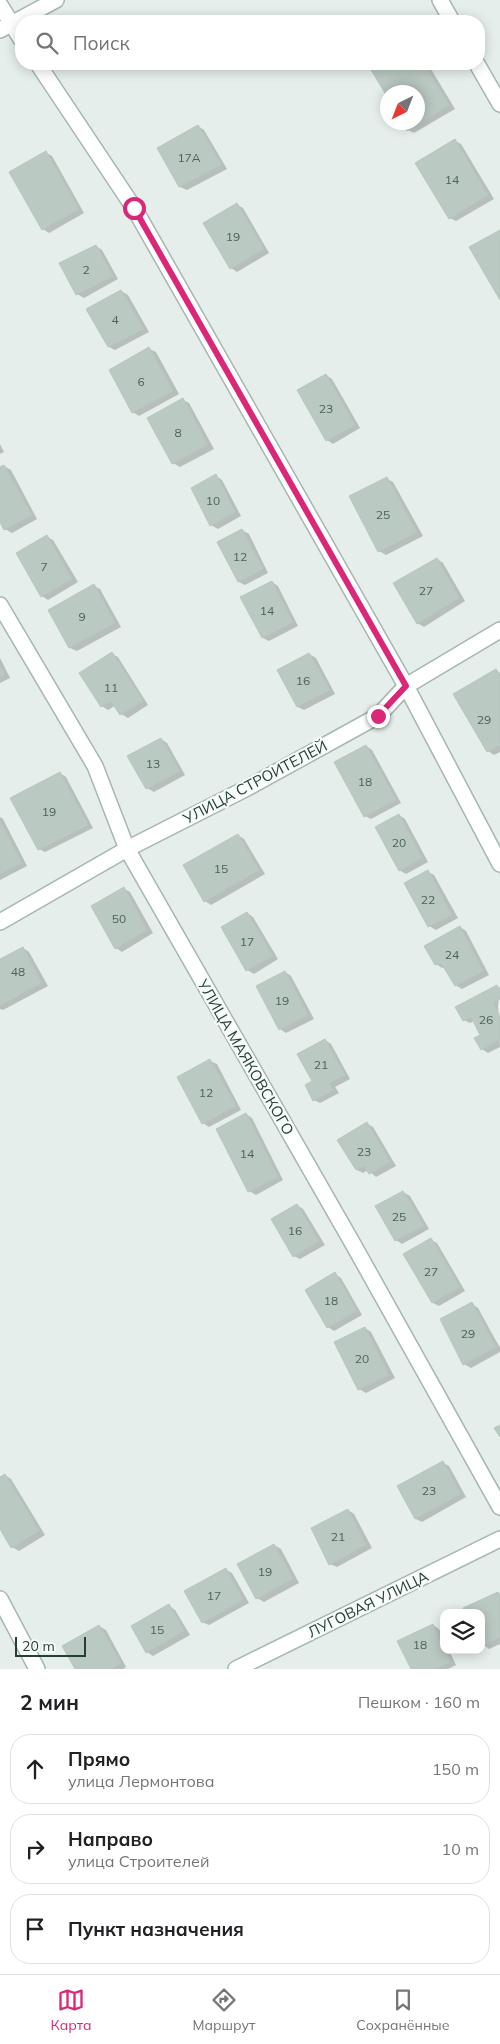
<!DOCTYPE html>
<html lang="ru">
<head>
<meta charset="utf-8">
<style>
  body { margin:0; font-family:Mulish,sans-serif; background:#f6f6f6; color:#202124 }
  .controls { position:absolute; right:15px; bottom:15px; display:grid; overflow:hidden; border-radius:10px; box-shadow:0 2px 12px #0003 }
  .controls button { width:45px; height:45px; display:grid; place-items:center; padding:0; border:0; border-bottom:1px solid #e0e0e0; background:#fff; color:#202124; font:25px sans-serif }
  .compass { position:absolute; left:380px; top:85px; width:45px; height:45px; border-radius:50%; background:#fff; box-shadow:0 2px 12px #0003; rotate:222deg }
  .scale { position:absolute; left:15px; bottom:12px; width:71px; box-sizing:border-box; padding-left:5px; border:2px solid #243f37; border-top:0; font-size:14px; line-height:18px; white-space:nowrap; color:#243f37; -webkit-text-stroke:4px #f6faf8; paint-order:stroke }
  .stop { position:absolute; width:15px; height:15px; margin:-11px; border:4px solid #db2777; border-radius:50%; background:#fff }
  .stop.end { background:#db2777; border-color:#fff; box-shadow:0 1px 5px #0008 }
  .list { margin:0; padding:0; list-style:none }
  h2 { display:flex; justify-content:space-between; align-items:center; height:65px; margin:0; padding:0 20px; font-size:21px }
  h2 small { font-size:16px; font-weight:400; color:#757577 }
  .list li { display:grid; grid-template-columns:32px 1fr auto; gap:15px; align-items:center; box-sizing:border-box; height:70px; margin:0 10px 10px; padding:0 10px; border:1px solid #e0e0e0; border-radius:20px }
  .list b { display:block; font-size:19px; white-space:nowrap }
  .list p { margin:0; font-size:16px; white-space:nowrap; color:#757577 }
  .list em { font-size:16px; font-style:normal; color:#757577 }
  .icon { flex:none; width:28px; height:28px; fill:none; stroke:currentColor; stroke-width:2; stroke-linecap:round; stroke-linejoin:round }
  .map { position:relative; flex:none; width:500px; height:1669px; overflow:hidden }
  .search { position:absolute; background:#fff; box-shadow:0 2px 12px #0003; left:15px; right:15px; top:15px; height:55px; display:flex; align-items:center; gap:12px; box-sizing:border-box; padding:0 18px; border-radius:20px; color:#757577; font-size:19px }
  .sheet { height:305px; background:#fff }
  nav { display:flex; justify-content:space-around; align-items:center; box-sizing:border-box; height:70px; border-top:1px solid #e0e0e0; background:#fff; font-size:14px; color:#757577 }
  nav a { display:grid; justify-items:center; gap:2px }
  nav .on { color:#db2777 }
  .map>svg:first-child { display:block }
  .shadow { fill:#0003 }
  .building { fill:#bac9c2; stroke:#b7c7c0 }
  .lines { fill:none; stroke-linecap:round; stroke-linejoin:round }
  .minor-casing { stroke:#a7b6b1; stroke-width:18 }
  .minor { stroke:#fff; stroke-width:15 }
  .route { stroke:#db2777; stroke-width:6 }
  .labels { text-anchor:middle; dominant-baseline:central; stroke-width:4.5; stroke-linejoin:round; paint-order:stroke }
  .number-label { font-size:12px; fill:#4a625a }
  .street-label { font-size:15px; fill:#243f37; stroke:#f6faf8 }
</style>
</head>
<body>
<div class="map">
<svg width="500" height="1669" viewBox="0 0 500 1669">
  <rect width="100%" height="100%" fill="#e5eeea"/>
  <g class="shadow">
    <path d="M384,64H428L455,109L414,133L408,130L418,122V92H388L373,70Z"/>
    <path d="M198,126L204,130L227,169L187,190L180,187L158,148Z"/>
    <path d="M455,141L461,144L494,199L456,221L450,218Z"/>
    <path d="M46,153L52,156L84,213L49,233L43,229Z"/>
    <path d="M237,205L243,208L269,253L237,272L231,268Z"/>
    <path d="M96,246L102,250L118,279L84,298L77,294L61,263Z"/>
    <path d="M121,291L128,295L149,332L115,350L109,347Z"/>
    <path d="M149,349L156,352L179,394L139,416L133,412Z"/>
    <path d="M326,375L332,379L360,428L333,444L327,440Z"/>
    <path d="M183,400L189,403L214,449L180,467L173,463Z"/>
    <path d="M0,444L4,452L0,454Z"/>
    <path d="M4,466L11,470L37,519L12,533L5,529L0,519V469Z"/>
    <path d="M216,476L222,480L241,516L218,529L211,525Z"/>
    <path d="M387,479L393,482L423,536L386,555L379,551Z"/>
    <path d="M242,530L249,534L268,573L245,585L239,582L218,543Z"/>
    <path d="M47,537L53,540L78,582L48,600L42,596Z"/>
    <path d="M437,559L443,563L465,601L424,627L417,623Z"/>
    <path d="M272,582L278,586L298,626L269,641L263,638Z"/>
    <path d="M94,586L100,589L121,627L77,651L70,648L50,610Z"/>
    <path d="M112,654L118,657L148,705L128,718L121,714L116,705L108,710L102,706Z"/>
    <path d="M309,654L316,658L335,694L304,710L298,707Z"/>
    <path d="M0,658L10,678L0,683Z"/>
    <path d="M496,670L500,673V752L494,755L488,751Z"/>
    <path d="M161,739L167,743L185,775L154,792L147,788L129,756Z"/>
    <path d="M366,746L372,750L401,803L371,819L365,816Z"/>
    <path d="M60,773L66,777L93,828L45,852L39,849Z"/>
    <path d="M399,815L405,819L428,862L406,874L399,870Z"/>
    <path d="M0,817L3,819L27,866L0,880Z"/>
    <path d="M238,835L244,839L265,874L211,905L205,901Z"/>
    <path d="M428,872L434,875L458,918L436,930L429,926Z"/>
    <path d="M124,889L130,892L153,933L122,952L116,948Z"/>
    <path d="M247,913L253,917L278,959L254,974L247,970Z"/>
    <path d="M460,927L466,931L489,975L462,989L455,985L445,967L442,968L436,964Z"/>
    <path d="M23,948L29,952L48,986L3,1010L0,1009V961Z"/>
    <path d="M285,972L291,976L314,1019L286,1033L280,1029Z"/>
    <path d="M497,986L500,988L498,1006L500,1047L488,1053L482,1049V1035L474,1021L470,1023L464,1020Z"/>
    <path d="M325,1040L331,1044L350,1079L335,1087L339,1093L320,1103L314,1100V1082Z"/>
    <path d="M210,1061L217,1064L241,1110L209,1127L203,1123Z"/>
    <path d="M246,1114L252,1118L283,1180L256,1195L249,1191Z"/>
    <path d="M367,1124L373,1127L396,1166L376,1177L368,1170L363,1173L357,1170Z"/>
    <path d="M403,1192L410,1196L429,1229L402,1244L396,1240Z"/>
    <path d="M297,1205L303,1209L325,1245L300,1259L294,1256Z"/>
    <path d="M431,1240L437,1243L465,1291L439,1306L433,1303Z"/>
    <path d="M335,1274L341,1278L362,1315L334,1331L328,1327Z"/>
    <path d="M472,1304L478,1308L500,1348V1352L471,1368L464,1364Z"/>
    <path d="M365,1328L371,1332L395,1378L366,1393L359,1389Z"/>
    <path d="M443,1463L449,1466L466,1497L422,1522L416,1519Z"/>
    <path d="M5,1475L11,1479L45,1535L19,1551L12,1547L0,1526V1478Z"/>
    <path d="M348,1510L354,1514L372,1548L337,1567L330,1564Z"/>
    <path d="M274,1545L281,1549L299,1583L264,1602L257,1598Z"/>
    <path d="M226,1570L232,1573L249,1603L209,1625L202,1622Z"/>
    <path d="M498,1593L500,1594V1644L489,1649L481,1643V1613Z"/>
    <path d="M169,1606L175,1610L190,1635L153,1656L147,1652Z"/>
    <path d="M433,1625L439,1629L444,1639V1650H449L456,1665L448,1669H412Z"/>
    <path d="M99,1626L106,1630L126,1667L123,1669H77Z"/>
  </g>
  <g class="building">
    <path d="M382,64H424L449,105L407,131L402,122H418V92H388V98L371,70Z"/>
    <path d="M198,125L222,165L179,187L157,148Z"/>
    <path d="M455,139L488,195L449,219L415,163Z"/>
    <path d="M46,151L79,209L42,230L9,172Z"/>
    <path d="M237,203L264,249L230,269L203,223Z"/>
    <path d="M500,230V300L469,247Z"/>
    <path d="M96,245L113,276L76,295L59,263Z"/>
    <path d="M121,290L144,329L108,347L86,309Z"/>
    <path d="M149,347L173,391L132,413L109,370Z"/>
    <path d="M326,374L355,425L326,441L297,390Z"/>
    <path d="M183,398L208,445L172,464L147,418Z"/>
    <path d="M4,465L32,515L4,530L0,522V467Z"/>
    <path d="M216,474L235,512L210,526L191,488Z"/>
    <path d="M387,477L417,532L378,552L349,496Z"/>
    <path d="M242,529L263,569L238,582L217,542Z"/>
    <path d="M47,535L72,579L41,597L16,553Z"/>
    <path d="M437,558L459,598L417,624L393,583Z"/>
    <path d="M272,581L293,622L262,638L240,597Z"/>
    <path d="M94,584L115,623L69,648L48,610Z"/>
    <path d="M112,652L143,701L120,715L111,701L101,707L79,673Z"/>
    <path d="M309,653L330,690L297,707L277,670Z"/>
    <path d="M0,665L5,674L0,677Z"/>
    <path d="M496,669L500,676V745L487,752L453,694Z"/>
    <path d="M161,738L180,771L146,789L127,756Z"/>
    <path d="M366,745L396,800L364,817L334,762Z"/>
    <path d="M60,772L88,825L38,850L10,798Z"/>
    <path d="M399,814L422,858L399,871L375,827Z"/>
    <path d="M0,821L22,863L0,874Z"/>
    <path d="M238,834L259,870L204,902L183,865Z"/>
    <path d="M428,870L452,915L428,927L404,883Z"/>
    <path d="M124,887L147,930L115,949L91,906Z"/>
    <path d="M247,912L273,956L246,971L221,927Z"/>
    <path d="M460,926L483,971L455,986L441,963L435,965L424,946Z"/>
    <path d="M23,947L42,983L0,1005V959Z"/>
    <path d="M285,971L308,1015L279,1030L256,986Z"/>
    <path d="M497,985L500,991V999L493,1003L500,1016V1040L481,1050L474,1038L480,1035L471,1017L463,1021L455,1007Z"/>
    <path d="M325,1039L345,1075L330,1083L333,1090L313,1101L305,1085L312,1081L297,1054Z"/>
    <path d="M210,1059L236,1106L202,1124L177,1077Z"/>
    <path d="M246,1113L278,1177L248,1192L216,1129Z"/>
    <path d="M367,1122L390,1162L369,1174L364,1166L356,1170L337,1140Z"/>
    <path d="M403,1191L424,1226L395,1241L375,1206Z"/>
    <path d="M297,1204L319,1241L293,1257L271,1219Z"/>
    <path d="M431,1238L460,1287L432,1303L403,1254Z"/>
    <path d="M335,1272L357,1311L327,1328L305,1290Z"/>
    <path d="M472,1302L496,1347L463,1365L440,1319Z"/>
    <path d="M365,1327L389,1375L358,1390L334,1342Z"/>
    <path d="M500,1425V1437L494,1428Z"/>
    <path d="M443,1461L461,1494L415,1519L397,1486Z"/>
    <path d="M5,1474L39,1531L11,1548L0,1529V1477Z"/>
    <path d="M348,1509L366,1545L329,1565L311,1528Z"/>
    <path d="M274,1544L293,1579L256,1599L237,1564Z"/>
    <path d="M226,1568L243,1600L202,1623L184,1591Z"/>
    <path d="M498,1592L500,1595V1637L482,1646L481,1613H465L463,1608Z"/>
    <path d="M169,1604L184,1631L146,1653L131,1626Z"/>
    <path d="M433,1624L450,1662L436,1669H411L397,1641Z"/>
    <path d="M99,1625L121,1663L111,1669H75L62,1646Z"/>
  </g>
  <g class="lines">
    <defs>
      <g id="minor">
        <path d="M440,0L452,21"/>
        <path d="M0,5L21,39"/>
        <path d="M0,30L56,0"/>
        <path d="M38,64L134,208L406,686L500,864"/>
        <path d="M477,64L500,104"/>
        <path d="M0,605L95,766L127,849L353,1244L500,1507"/>
        <path d="M0,922L127,849L249,787L378,716L406,686L500,630"/>
        <path d="M0,1599L37,1669"/>
        <path d="M236,1669L500,1539"/>
      </g>
    </defs>
    <use href="#minor" class="minor-casing"/>
    <use href="#minor" class="minor"/>
  </g>
  <g class="lines">
    <path class="route" d="M134,208L406,686L378,716"/>
  </g>
  <g class="labels">
    <g class="number-label">
      <text x="189" y="157">17А</text>
      <text x="452" y="179">14</text>
      <text x="233" y="236">19</text>
      <text x="86" y="269">2</text>
      <text x="115" y="319">4</text>
      <text x="141" y="381">6</text>
      <text x="326" y="408">23</text>
      <text x="178" y="432">8</text>
      <text x="213" y="500">10</text>
      <text x="383" y="514">25</text>
      <text x="240" y="556">12</text>
      <text x="44" y="566">7</text>
      <text x="426" y="590">27</text>
      <text x="267" y="610">14</text>
      <text x="82" y="616">9</text>
      <text x="303" y="680">16</text>
      <text x="111" y="687">11</text>
      <text x="484" y="719">29</text>
      <text x="153" y="763">13</text>
      <text x="365" y="781">18</text>
      <text x="49" y="811">19</text>
      <text x="399" y="842">20</text>
      <text x="221" y="868">15</text>
      <text x="428" y="899">22</text>
      <text x="119" y="918">50</text>
      <text x="247" y="941">17</text>
      <text x="452" y="954">24</text>
      <text x="18" y="971">48</text>
      <text x="282" y="1000">19</text>
      <text x="486" y="1019">26</text>
      <text x="321" y="1064">21</text>
      <text x="206" y="1092">12</text>
      <text x="364" y="1151">23</text>
      <text x="247" y="1153">14</text>
      <text x="399" y="1216">25</text>
      <text x="295" y="1230">16</text>
      <text x="431" y="1271">27</text>
      <text x="331" y="1300">18</text>
      <text x="468" y="1333">29</text>
      <text x="362" y="1358">20</text>
      <text x="429" y="1490">23</text>
      <text x="338" y="1536">21</text>
      <text x="265" y="1571">19</text>
      <text x="214" y="1595">17</text>
      <text x="157" y="1629">15</text>
      <text x="420" y="1644">18</text>
    </g>
    <g class="street-label">
      <text transform="translate(255 782) rotate(-28)">УЛИЦА СТРОИТЕЛЕЙ</text>
      <text transform="translate(246 1057) rotate(60)">УЛИЦА МАЯКОВСКОГО</text>
      <text transform="translate(368 1604) rotate(-26)">ЛУГОВАЯ УЛИЦА</text>
    </g>
  </g>
</svg>
<div class="controls">
<button><svg class="icon" aria-label="layers" viewBox="0 0 24 24"><path d="M12 4l9 5-9 5-9-5zM3 14l9 5 9-5"/></svg></button>
</div>
<svg class="compass" viewBox="-18 -18 36 36"><path d="M0-13l5 13h-10z" fill="#e53935"/><path d="M0 13l5-13h-10z" fill="#757577"/></svg>
<div class="scale">20 m</div>
<div class="stop" style="left:134px;top:208px"></div>
<div class="stop end" style="left:378px;top:716px"></div>
<div class="search"><svg class="icon" aria-label="search" viewBox="0 0 24 24"><circle cx="10" cy="10" r="6"/><path d="M15 15l6 6"/></svg>Поиск</div>
</div>
<section class="sheet">
<h2>2 мин<small>Пешком · 160 m</small></h2>
<ul class="list">
<li><svg class="icon" aria-label="ahead" viewBox="0 0 24 24"><path d="M12 20V5M6 11l6-6 6 6"/></svg><div><b>Прямо</b><p>улица Лермонтова</p></div><em>150 m</em></li>
<li><svg class="icon" aria-label="right" viewBox="0 0 24 24"><path d="M7 20v-9h11M14 6l5 5-5 5"/></svg><div><b>Направо</b><p>улица Строителей</p></div><em>10 m</em></li>
<li><svg class="icon" aria-label="arrive" viewBox="0 0 24 24"><path d="M6 21V4h12l-3 4 3 4H6"/></svg><div><b>Пункт назначения</b></div></li>
</ul>
</section>
<nav>
<a class="on"><svg class="icon" aria-label="map" viewBox="0 0 24 24"><path d="M3 6l6-2 6 2 6-2v14l-6 2-6-2-6 2zM9 4v14M15 6v14"/></svg>Карта</a>
<a><svg class="icon" aria-label="directions" viewBox="0 0 24 24"><path d="M12 3l9 9-9 9-9-9zM9 14v-3h6M13 9l2 2-2 2"/></svg>Маршрут</a>
<a><svg class="icon" aria-label="saved" viewBox="0 0 24 24"><path d="M7 4h10v16l-5-4-5 4z"/></svg>Сохранённые</a>
</nav>
</body>
</html>
